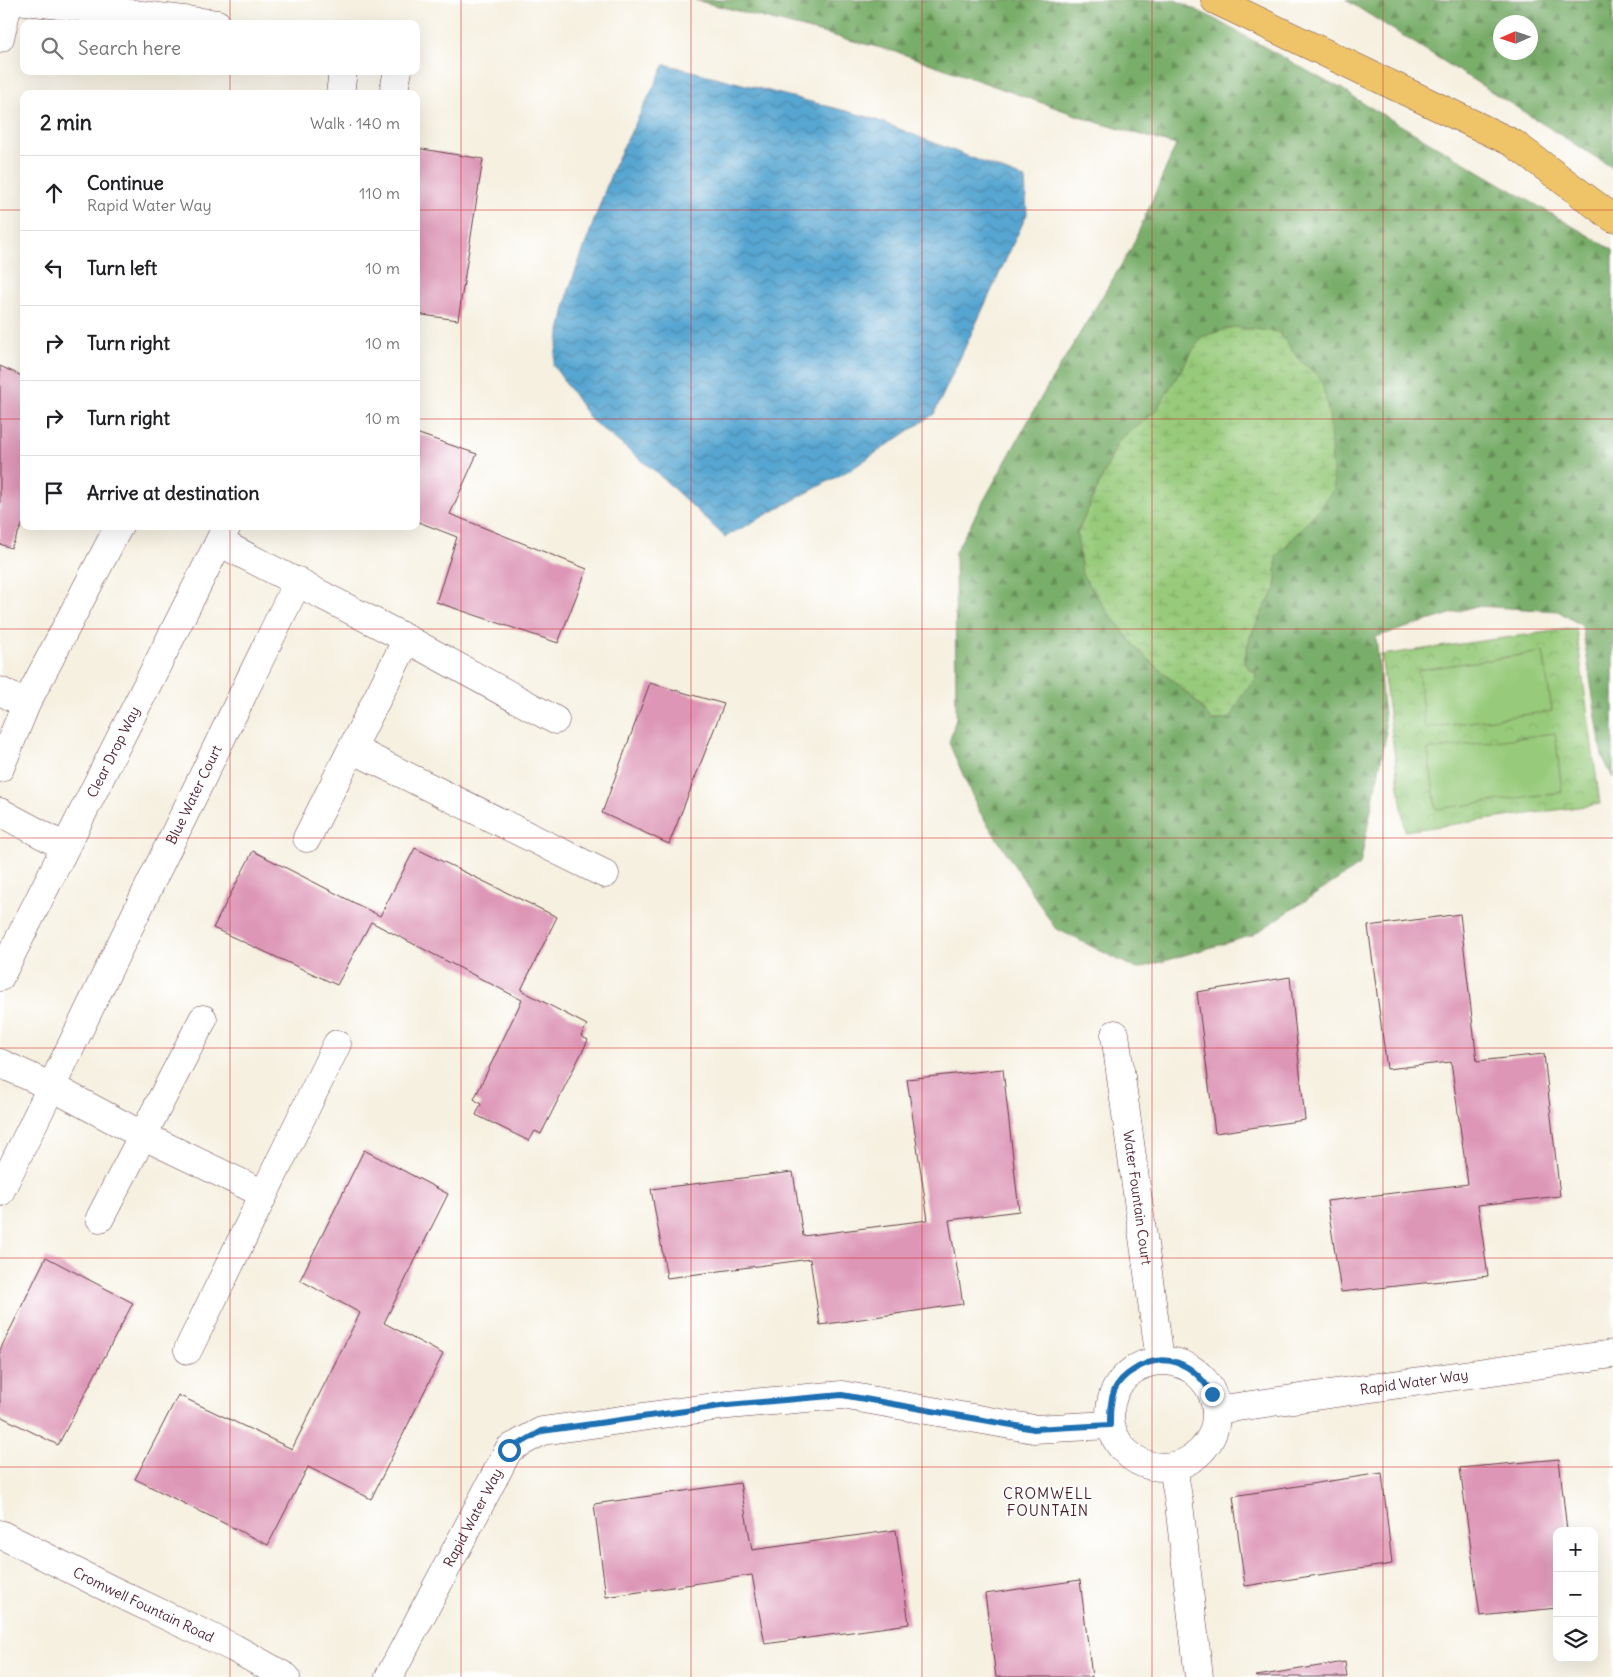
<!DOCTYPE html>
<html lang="en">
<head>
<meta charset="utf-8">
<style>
  body { margin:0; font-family:Delius,sans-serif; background:#f6f6f6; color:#202124 }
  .controls { position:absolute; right:15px; bottom:15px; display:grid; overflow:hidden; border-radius:10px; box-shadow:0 5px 20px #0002 }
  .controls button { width:45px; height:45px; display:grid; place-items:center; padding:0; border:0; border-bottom:1px solid #e0e0e0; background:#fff; color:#202124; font:25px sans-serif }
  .compass { position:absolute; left:1493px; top:15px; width:45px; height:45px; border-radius:50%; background:#fff; box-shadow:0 5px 20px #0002; rotate:267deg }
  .stop { position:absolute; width:15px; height:15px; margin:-11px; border:4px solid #1f6fb2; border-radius:50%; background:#fff }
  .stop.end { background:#1f6fb2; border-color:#fff; box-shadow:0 1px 5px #0008 }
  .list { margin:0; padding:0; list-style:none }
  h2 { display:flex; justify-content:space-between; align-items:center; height:65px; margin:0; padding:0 20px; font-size:21px }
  h2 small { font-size:16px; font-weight:400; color:#757577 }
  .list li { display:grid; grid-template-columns:32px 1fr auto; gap:15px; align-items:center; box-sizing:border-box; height:75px; padding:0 20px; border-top:1px solid #e0e0e0 }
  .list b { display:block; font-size:19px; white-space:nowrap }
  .list p { margin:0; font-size:16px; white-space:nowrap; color:#757577 }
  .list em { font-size:16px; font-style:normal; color:#757577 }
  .icon { flex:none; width:28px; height:28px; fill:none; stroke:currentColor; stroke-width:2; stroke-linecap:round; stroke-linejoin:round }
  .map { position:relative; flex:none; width:1613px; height:1677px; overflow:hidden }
  .search { position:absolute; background:#fff; box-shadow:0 5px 20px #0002; left:20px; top:20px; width:400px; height:55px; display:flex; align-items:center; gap:12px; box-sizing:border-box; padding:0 18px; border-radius:10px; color:#757577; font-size:19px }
  .panel { position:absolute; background:#fff; box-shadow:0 5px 20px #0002; left:20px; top:90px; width:400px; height:440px; border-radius:10px }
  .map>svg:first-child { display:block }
  .forest { fill:url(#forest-firs); stroke:#62664a; fill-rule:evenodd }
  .wetland { fill:url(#wetland-marsh); stroke:#707452 }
  .park { fill:url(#park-crowns); stroke:#707452 }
  .pitch { fill:#97ca7a; stroke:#707452 }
  .water { fill:url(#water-waves); stroke:#50627e }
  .building { fill:#dd96b6 }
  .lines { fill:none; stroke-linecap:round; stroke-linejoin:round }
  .minor-casing { stroke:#643e46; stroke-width:29 }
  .highway-casing { stroke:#643e46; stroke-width:29 }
  .minor { stroke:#fff; stroke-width:28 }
  .highway { stroke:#efc469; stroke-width:28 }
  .route { stroke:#1f6fb2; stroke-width:6 }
  .grid { fill:none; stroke:#d62828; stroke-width:1; stroke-opacity:0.55 }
  .labels { text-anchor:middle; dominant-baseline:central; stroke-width:4; stroke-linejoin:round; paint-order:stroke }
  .street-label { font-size:14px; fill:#4a1f2b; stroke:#fff }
  .neighbourhood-label { font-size:15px; letter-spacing:1px; fill:#4a1f2b; stroke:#fff }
</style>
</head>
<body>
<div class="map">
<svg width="1613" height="1677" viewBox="0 0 1613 1677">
  <defs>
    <pattern id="forest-firs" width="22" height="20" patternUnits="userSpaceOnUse" patternTransform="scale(1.25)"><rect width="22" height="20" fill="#79ae6a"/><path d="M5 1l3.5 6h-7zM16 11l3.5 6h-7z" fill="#658d57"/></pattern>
    <pattern id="wetland-marsh" width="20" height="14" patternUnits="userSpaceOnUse" patternTransform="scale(1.25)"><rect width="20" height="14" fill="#97ca7a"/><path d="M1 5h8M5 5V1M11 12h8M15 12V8" fill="none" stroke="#84ad6a"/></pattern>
    <pattern id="park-crowns" width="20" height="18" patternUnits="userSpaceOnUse" patternTransform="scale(1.25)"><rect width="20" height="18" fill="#97ca7a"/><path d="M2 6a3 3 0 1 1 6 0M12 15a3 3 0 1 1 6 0" fill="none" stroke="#84ad6a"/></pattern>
    <pattern id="water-waves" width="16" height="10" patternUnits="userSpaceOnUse" patternTransform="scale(1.25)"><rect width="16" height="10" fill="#57a6d1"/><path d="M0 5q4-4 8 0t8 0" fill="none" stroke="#4a87aa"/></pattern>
  </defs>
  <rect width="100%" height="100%" fill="#fff"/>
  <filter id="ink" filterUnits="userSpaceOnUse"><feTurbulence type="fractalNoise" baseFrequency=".02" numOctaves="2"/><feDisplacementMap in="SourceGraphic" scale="10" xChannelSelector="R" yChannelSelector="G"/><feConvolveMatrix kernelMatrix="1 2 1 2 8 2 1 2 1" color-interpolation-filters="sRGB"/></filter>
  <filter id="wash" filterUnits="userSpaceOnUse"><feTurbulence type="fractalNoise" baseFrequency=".0096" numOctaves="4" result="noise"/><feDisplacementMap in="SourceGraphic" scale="20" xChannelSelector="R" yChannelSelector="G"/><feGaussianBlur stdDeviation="1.12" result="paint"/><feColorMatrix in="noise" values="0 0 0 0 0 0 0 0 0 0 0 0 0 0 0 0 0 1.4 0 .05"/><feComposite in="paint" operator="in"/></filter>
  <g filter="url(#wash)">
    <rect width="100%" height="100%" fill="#f5f0e0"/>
    <g class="forest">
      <path d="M695,0H1175L1209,16L1329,83L1341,88L1356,99L1613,250V778L1602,756L1582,626L1558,611L1476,606L1376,637L1386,735L1360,865L1253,935L1137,969L1055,928L979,811L949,743L956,718L955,552L1046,389L1131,249L1176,145L1099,123L900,53ZM1279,332L1299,360L1321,379L1318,510L1276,557V589L1265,606L1250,637L1244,661L1249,669L1255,672L1256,679L1245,690L1231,718L1212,721L1195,700L1137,649L1077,534L1119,440L1156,411Z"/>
      <path d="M1346,0H1613V168ZM1500,22H1530V52H1500Z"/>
    </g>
    <path class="wetland" d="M1233,327L1279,332L1299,360L1321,378L1329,415L1334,489L1318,510L1276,557V589L1265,606L1250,637L1244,661L1249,669L1255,672L1256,679L1245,690L1231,718L1212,721L1195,700L1137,649L1108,612L1082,574L1077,534L1119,440L1156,411L1201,337Z"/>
    <path class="park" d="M1576,628L1600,804L1405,831L1381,655Z"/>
    <g class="pitch">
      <path d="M1543,652L1552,711L1425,728L1418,670Z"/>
      <path d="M1555,733L1562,792L1436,809L1428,750Z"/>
    </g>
    <path class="water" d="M665,64L869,117L1025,179L1027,214L934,414L853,468L725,537L655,471L591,420L553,365L569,289L614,166Z"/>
    <g id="blocks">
      <g class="building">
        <path d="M416,148L483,159L458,320L416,314Z"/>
        <path d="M0,366L24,377V521L11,548L0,544Z"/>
        <path d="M416,433L477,454L450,514L587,569L558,643L436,602L457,537L416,521Z"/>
        <path d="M650,683L724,704L669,844L602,813Z"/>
        <path d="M415,848L557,917L521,990L587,1025L581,1036L588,1040L541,1134L535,1131L529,1141L476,1115L481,1104L474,1099L522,1000L371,922L337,985L213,928L253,851L380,916Z"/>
        <path d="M1460,914L1477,1061L1544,1054L1560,1196L1478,1205L1488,1276L1341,1292L1327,1201L1468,1184L1451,1062L1387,1069L1368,926Z"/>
        <path d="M1290,977L1305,1120L1215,1133L1197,992Z"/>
        <path d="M1003,1069L1019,1211L949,1220L963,1304L820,1325L810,1259L667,1278L651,1189L793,1172L803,1236L928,1220L907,1079Z"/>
        <path d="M364,1150L448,1194L384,1323L443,1354L371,1499L308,1467L268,1545L135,1479L178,1395L292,1449L360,1313L300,1280Z"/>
        <path d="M46,1257L133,1303L58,1445L0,1416V1350Z"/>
        <path d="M1559,1459L1567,1531H1557V1608L1480,1616L1460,1468Z"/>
        <path d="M1382,1473L1392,1564L1245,1586L1233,1496Z"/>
        <path d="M740,1483L752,1550L896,1530L909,1624L765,1644L752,1575L606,1597L594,1504Z"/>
        <path d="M1080,1580L1092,1677H996L985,1594Z"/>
        <path d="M1345,1662L1347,1677H1257L1256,1676Z"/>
      </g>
    </g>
  </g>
  <g filter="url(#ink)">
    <use href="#blocks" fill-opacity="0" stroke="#643e46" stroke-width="1"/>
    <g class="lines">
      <defs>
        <g id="minor">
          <path d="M18,0L217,24"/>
          <path d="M0,38L9,0"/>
          <path d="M340,94L343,71"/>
          <path d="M393,94L398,71"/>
          <path d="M219,542L407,639L555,720"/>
          <path d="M0,691L26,704"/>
          <path d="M352,749L605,874"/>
          <path d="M0,768L26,704L119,526"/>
          <path d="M0,812L65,847"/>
          <path d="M307,838L407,639"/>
          <path id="s1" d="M0,977L227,526"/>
          <path id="s2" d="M1115,1034L1160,1360"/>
          <path d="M0,1063L52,1087L142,1135L264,1194"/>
          <path id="s3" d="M0,1192L298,581"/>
          <path d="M100,1218L203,1019"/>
          <path d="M188,1350L337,1044"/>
          <circle cx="1163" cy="1414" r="53"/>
          <path id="s4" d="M1216,1410L1613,1354"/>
          <path d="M1173,1466L1179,1504L1199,1677"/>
          <path id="s5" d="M0,1534L112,1590L234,1648L286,1677"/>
          <path id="s6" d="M389,1677L509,1449L542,1431L728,1405L842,1395L1034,1429L1110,1425"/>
        </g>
        <path id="highway" d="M1215,0L1513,143L1613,218"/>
      </defs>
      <use href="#minor" class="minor-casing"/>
      <use href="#highway" class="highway-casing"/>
      <use href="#minor" class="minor"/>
      <use href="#highway" class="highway"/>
    </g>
  </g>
  <g class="lines" filter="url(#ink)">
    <path class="route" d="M509,1450L542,1431L728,1405L842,1395L1034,1429L1110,1425C1110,1413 1110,1402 1114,1391C1117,1383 1125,1375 1132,1371C1164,1349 1194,1363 1212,1394"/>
  </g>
  <path class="grid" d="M230,0V24M461,0V1677M691,0V1677M922,0V1677M1152,0V1677M1383,0V1677M230,71V94M0,210H24M416,210H1613M0,419H24M416,419H1613M230,526V1677M0,629H1613M0,838H1613M0,1048H1613M0,1258H1613M0,1467H1613"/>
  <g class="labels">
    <g class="street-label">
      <text stroke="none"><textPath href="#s1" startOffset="252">Clear Drop Way</textPath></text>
      <text stroke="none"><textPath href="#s3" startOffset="442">Blue Water Court</textPath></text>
      <text stroke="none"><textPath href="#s2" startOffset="165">Water Fountain Court</textPath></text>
      <text stroke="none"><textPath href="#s4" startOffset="200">Rapid Water Way</textPath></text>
      <text stroke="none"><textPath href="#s6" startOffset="180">Rapid Water Way</textPath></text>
      <text stroke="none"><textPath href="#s5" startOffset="160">Cromwell Fountain Road</textPath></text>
    </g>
    <g class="neighbourhood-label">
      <text x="1048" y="1493">CROMWELL<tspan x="1048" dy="17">FOUNTAIN</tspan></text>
    </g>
  </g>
</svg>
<div class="controls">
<button>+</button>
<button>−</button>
<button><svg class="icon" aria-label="layers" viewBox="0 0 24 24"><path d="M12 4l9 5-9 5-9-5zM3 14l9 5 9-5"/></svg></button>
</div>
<svg class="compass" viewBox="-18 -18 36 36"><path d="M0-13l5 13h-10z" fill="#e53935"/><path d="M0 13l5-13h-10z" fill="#757577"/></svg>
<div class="stop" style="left:509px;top:1450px"></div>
<div class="stop end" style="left:1212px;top:1394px"></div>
<div class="search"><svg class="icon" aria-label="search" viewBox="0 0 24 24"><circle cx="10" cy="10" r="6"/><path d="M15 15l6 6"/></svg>Search here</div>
<section class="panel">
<h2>2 min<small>Walk · 140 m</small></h2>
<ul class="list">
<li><svg class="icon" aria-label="ahead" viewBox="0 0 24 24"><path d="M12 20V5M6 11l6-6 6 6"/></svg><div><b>Continue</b><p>Rapid Water Way</p></div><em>110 m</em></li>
<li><svg class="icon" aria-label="left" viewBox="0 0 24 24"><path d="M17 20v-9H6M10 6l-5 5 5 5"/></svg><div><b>Turn left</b></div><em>10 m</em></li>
<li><svg class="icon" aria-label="right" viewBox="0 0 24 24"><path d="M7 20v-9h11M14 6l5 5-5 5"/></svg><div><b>Turn right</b></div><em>10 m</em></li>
<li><svg class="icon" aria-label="right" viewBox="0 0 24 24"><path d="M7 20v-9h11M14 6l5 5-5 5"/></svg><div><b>Turn right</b></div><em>10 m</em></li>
<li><svg class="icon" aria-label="arrive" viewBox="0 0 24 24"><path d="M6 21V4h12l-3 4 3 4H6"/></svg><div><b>Arrive at destination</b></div></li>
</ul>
</section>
</div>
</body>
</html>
